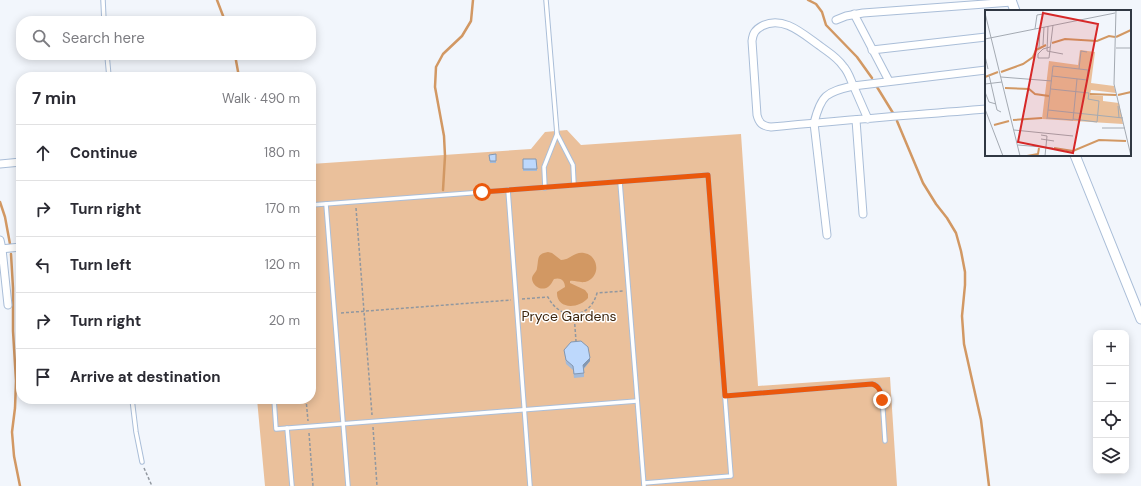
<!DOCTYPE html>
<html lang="en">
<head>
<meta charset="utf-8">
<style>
  body { margin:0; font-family:"DM Sans",sans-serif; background:#f2f2f3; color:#2b2b33 }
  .controls { position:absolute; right:12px; bottom:12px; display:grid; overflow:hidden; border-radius:8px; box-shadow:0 2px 10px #0003 }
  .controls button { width:36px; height:36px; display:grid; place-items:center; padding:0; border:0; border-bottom:1px solid #e1e1e2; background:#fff; color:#2b2b33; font:20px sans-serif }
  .stop { position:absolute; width:12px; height:12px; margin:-9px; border:3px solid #ea580c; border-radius:50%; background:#fff }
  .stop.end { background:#ea580c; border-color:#fff; box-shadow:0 1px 4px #0008 }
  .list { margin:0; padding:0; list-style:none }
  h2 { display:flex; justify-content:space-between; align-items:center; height:52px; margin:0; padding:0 16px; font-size:17px }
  h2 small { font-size:13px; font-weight:400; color:#7c7c81 }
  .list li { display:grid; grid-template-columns:26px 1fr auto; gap:12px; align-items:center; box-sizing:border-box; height:56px; padding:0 16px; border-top:1px solid #e1e1e2 }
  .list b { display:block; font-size:15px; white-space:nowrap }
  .list em { font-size:13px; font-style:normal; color:#7c7c81 }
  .icon { flex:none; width:22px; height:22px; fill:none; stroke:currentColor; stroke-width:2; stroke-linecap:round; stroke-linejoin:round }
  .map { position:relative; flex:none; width:1141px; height:486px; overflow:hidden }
  .search { position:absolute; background:#fff; box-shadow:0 2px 10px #0003; left:16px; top:16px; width:300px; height:44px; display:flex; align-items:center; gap:10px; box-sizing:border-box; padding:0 14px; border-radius:16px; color:#7c7c81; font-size:15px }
  .panel { position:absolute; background:#fff; box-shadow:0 2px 10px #0003; left:16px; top:72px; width:300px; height:332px; border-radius:16px }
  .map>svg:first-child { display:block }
  .green { fill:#eac09b }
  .water { fill:#d29863 }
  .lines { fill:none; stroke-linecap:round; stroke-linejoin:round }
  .stream { stroke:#d29863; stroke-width:2.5 }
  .service-casing { stroke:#aabed8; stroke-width:5.5 }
  .minor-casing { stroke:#aabed8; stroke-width:9 }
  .tertiary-casing { stroke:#aabed8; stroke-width:11 }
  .path { stroke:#91979f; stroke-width:1.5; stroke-dasharray:3 2; stroke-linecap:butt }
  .service { stroke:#fff; stroke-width:3.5 }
  .minor { stroke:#fff; stroke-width:7 }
  .tertiary { stroke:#fff; stroke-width:9 }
  .wall { fill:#a3bad9 }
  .shaded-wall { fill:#8497b0 }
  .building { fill:#bdd8fc; stroke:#8497b0 }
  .route { stroke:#ea580c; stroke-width:5 }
  .labels { text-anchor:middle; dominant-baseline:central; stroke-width:3; stroke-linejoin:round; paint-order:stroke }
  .park-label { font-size:14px; fill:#3d250d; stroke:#fff }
  .inset-river { fill:none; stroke:#d29863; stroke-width:2 }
  .inset-road { fill:none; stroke:#a4aab2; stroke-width:1 }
  .view { fill:#d62828; fill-opacity:0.15; stroke:#d62828; stroke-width:2 }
  .inset-edge { fill:none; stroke:#303843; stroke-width:2 }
</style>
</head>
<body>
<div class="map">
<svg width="1141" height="486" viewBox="0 0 1141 486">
  <rect width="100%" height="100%" fill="#f2f6fc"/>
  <path class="green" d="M567,130L581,145L741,134L758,386L890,377L897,486H265L257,399H311V164L531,149L545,132Z"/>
  <path class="water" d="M548,252L552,253L561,260C570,260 575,251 584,253C598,255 601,275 588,281C581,284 576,280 570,281V283L585,290L588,294V298C579,309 556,310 557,292L565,287C565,280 560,277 554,279C552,282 551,285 548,287C542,291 533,287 532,279C532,274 537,272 537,268C539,259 536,254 548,252Z"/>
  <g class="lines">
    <g class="stream">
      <path d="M217,0L225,21"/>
      <path d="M808,0L816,4L822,12L826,25L857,57L872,78"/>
      <path d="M235,55L239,77"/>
      <path d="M877,87L893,113"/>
      <path d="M897,121L923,183L936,204L947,218L956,233L961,251L965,272V285L962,316L964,344L981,420L989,486"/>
      <path d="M443,190L445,156L444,136L435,87L436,67L443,54L462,36L471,21L473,0"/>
      <path d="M0,202L5,217L10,244"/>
      <path d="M11,254L13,288V331L16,381L15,408L12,432L14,456L20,486"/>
    </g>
    <defs>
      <g id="service">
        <path d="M103,0L104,21"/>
        <path d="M546,0L557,134L573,165L574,185"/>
        <path d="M107,55L109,77"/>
        <path d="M620,182L644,486"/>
        <path d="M545,188L544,167L557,134"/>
        <path d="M508,190L530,486"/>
        <path d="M326,204L348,486"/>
        <path d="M311,205L708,175L731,476L644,483"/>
        <path d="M725,396L872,384C878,385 880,389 882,395L885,441"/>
        <path d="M132,399L136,432L142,462"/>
        <path d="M274,399L276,429L637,401"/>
        <path d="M287,428L292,486"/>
      </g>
      <g id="minor">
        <path d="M854,14L889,81"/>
        <path d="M836,20L846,16L863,13L1012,2"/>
        <path d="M872,50L986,37"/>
        <path d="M868,119C863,108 858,96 853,85C850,78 848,71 843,66C837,57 828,52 820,46C803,34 783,15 762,26C755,30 753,33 752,41L757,115C759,123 762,126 771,127C843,120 914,115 986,109"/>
        <path d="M856,120L863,214"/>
        <path d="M0,164L21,162"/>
        <path d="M827,235L814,123C821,95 826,92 853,86L986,70"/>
        <path d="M0,240L2,249L8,305"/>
        <path d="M0,249L21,247"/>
      </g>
      <g id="tertiary">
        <path d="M1011,0L1015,11"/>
        <path d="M1075,155L1141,319"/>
      </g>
    </defs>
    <use href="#service" class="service-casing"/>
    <use href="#minor" class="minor-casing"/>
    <use href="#tertiary" class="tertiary-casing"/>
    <g class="path">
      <path d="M356,208L372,415"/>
      <path d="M522,299L548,297C560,321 590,320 597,293L623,291"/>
      <path d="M341,313L511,300"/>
      <path d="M574,314L576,341"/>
      <path d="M306,399L308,421"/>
      <path d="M373,427L377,486"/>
      <path d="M309,433L313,486"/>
      <path d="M144,468L152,486"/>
    </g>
    <use href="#service" class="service"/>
    <use href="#minor" class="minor"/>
    <use href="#tertiary" class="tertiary"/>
  </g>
  <g class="wall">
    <path d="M496,154V163H490L489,155Z"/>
    <path d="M523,159H536L537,171H523Z"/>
    <path d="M564,350L590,361L584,369V377L574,378L573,370L566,364Z"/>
  </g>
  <path class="shaded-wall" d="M590,358V361L583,369V365Z"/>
  <g class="building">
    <path d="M496,154V161H490L489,155Z"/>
    <path d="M523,159H536L537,169H523Z"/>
    <path d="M581,341L588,347L590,358L583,365L584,373L574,374L573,366L566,360L564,350L571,342Z"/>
  </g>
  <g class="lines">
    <path class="route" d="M482,192L708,175L725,396L872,384C880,386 881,393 882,400"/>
  </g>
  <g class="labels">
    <g class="park-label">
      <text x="569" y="316">Pryce Gardens</text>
    </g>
  </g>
  <g transform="translate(985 10)">
    <rect width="146" height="146" fill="#f2f6fc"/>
    <path d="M95,40L110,42L106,73L129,76L131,83L106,80L105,85L118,86V91L134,93L138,114L57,109L64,51L93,55Z" fill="#eac09b"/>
    <path class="inset-river" d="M131,27L146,20M67,33L80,29L112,31L124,26L130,27M16,62L38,54L48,47L51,40L61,35M0,67L13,62M20,78L44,79L50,84L64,86M105,84L131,85M133,85L146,82M28,110L57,108M9,115L24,111M69,138L88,141L114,130L141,131M42,146L53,144L54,138"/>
    <path class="inset-road" d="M131,0L129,74L146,146M0,3L35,146M63,16L62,41L78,44M50,19L52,5L58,4V0M0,29L130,3M58,35L59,17M65,37L58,39L53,44V48H64L68,15M54,38L55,18M131,38H146M0,46L3,59M94,59L96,41L102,42M4,65L12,100L16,102M67,66L102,70M16,67L67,71M0,74L17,72M66,79L104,83L103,89L114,91L112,112L88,109M0,82L4,92L11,94M133,96L134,108M0,99L18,146M63,100L138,108M63,108L88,110L92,69M62,109L68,56L103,60L102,70M117,118H140M29,120L88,126M56,125L62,126L60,146M56,129L69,131M33,135L68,138"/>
    <path class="view" d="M58,3L113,14L88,143L33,132Z"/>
    <rect width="146" height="146" class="inset-edge"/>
  </g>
</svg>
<div class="controls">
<button>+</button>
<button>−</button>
<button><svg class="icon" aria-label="locate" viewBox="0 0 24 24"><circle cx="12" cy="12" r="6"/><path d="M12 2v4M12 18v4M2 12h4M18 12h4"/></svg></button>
<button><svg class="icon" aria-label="layers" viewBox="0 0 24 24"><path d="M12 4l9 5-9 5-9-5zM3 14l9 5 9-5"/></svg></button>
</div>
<div class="stop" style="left:482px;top:192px"></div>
<div class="stop end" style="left:882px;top:400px"></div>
<div class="search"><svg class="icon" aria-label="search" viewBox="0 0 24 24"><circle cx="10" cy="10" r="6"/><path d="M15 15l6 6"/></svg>Search here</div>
<section class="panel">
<h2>7 min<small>Walk · 490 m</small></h2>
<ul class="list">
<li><svg class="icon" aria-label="ahead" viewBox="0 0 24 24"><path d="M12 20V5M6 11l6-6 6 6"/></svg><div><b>Continue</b></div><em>180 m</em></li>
<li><svg class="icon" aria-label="right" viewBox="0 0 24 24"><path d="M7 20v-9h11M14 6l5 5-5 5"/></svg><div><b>Turn right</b></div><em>170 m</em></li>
<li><svg class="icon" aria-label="left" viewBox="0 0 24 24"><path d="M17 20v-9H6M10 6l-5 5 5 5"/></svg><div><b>Turn left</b></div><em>120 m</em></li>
<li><svg class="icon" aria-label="right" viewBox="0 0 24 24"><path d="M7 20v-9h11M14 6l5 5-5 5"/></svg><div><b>Turn right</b></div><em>20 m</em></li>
<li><svg class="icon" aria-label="arrive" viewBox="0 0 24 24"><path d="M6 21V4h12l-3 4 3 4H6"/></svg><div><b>Arrive at destination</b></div></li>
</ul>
</section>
</div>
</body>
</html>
